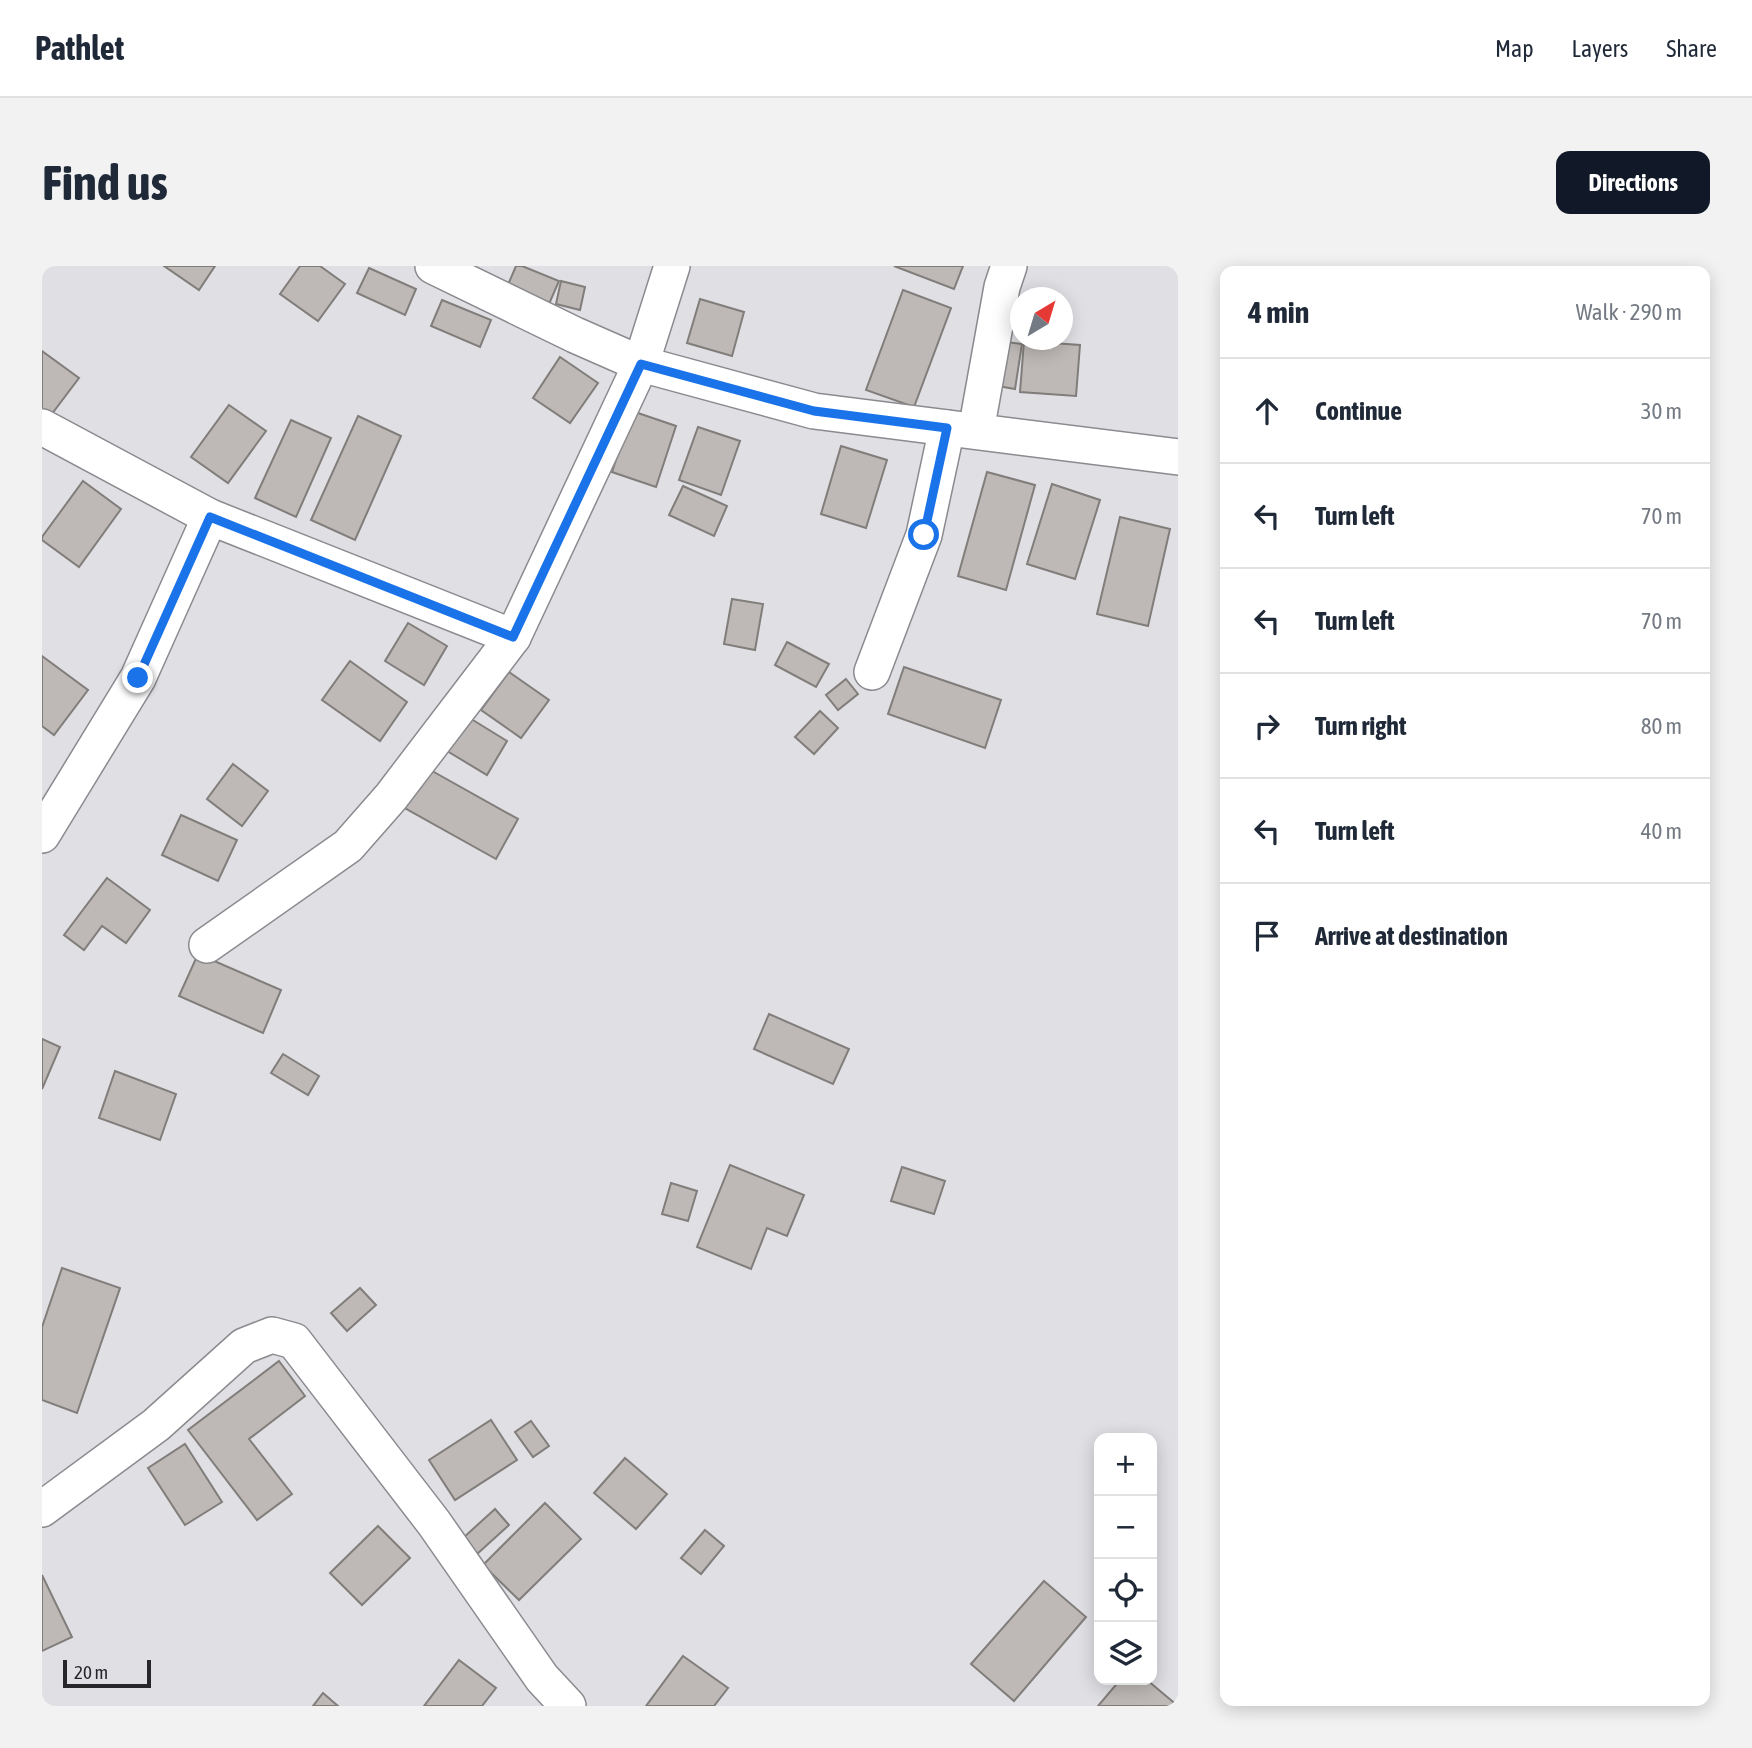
<!DOCTYPE html>
<html lang="en">
<head>
<meta charset="utf-8">
<style>
  body { margin:0; font-family:"Asap Condensed",sans-serif; background:#f2f2f3; color:#1f2937 }
  .controls { position:absolute; right:21px; bottom:21px; display:grid; overflow:hidden; border-radius:14px; box-shadow:0 4px 18px #0003 }
  .controls button { width:63px; height:63px; display:grid; place-items:center; padding:0; border:0; border-bottom:2px solid #e0e1e3; background:#fff; color:#1f2937; font:35px sans-serif }
  .compass { position:absolute; left:968px; top:21px; width:63px; height:63px; border-radius:50%; background:#fff; box-shadow:0 4px 18px #0003; rotate:38deg }
  .scale { position:absolute; left:21px; bottom:18px; width:88px; box-sizing:border-box; padding-left:7px; border:4px solid #272729; border-top:0; font-size:19px; line-height:24px; white-space:nowrap; color:#272729; -webkit-text-stroke:5px #dfdfe4; paint-order:stroke }
  .stop { position:absolute; width:21px; height:21px; margin:-16px; border:5px solid #1a73e8; border-radius:50%; background:#fff }
  .stop.end { background:#1a73e8; border-color:#fff; box-shadow:0 2px 7px #0008 }
  .list { margin:0; padding:0; list-style:none }
  h2 { display:flex; justify-content:space-between; align-items:center; height:91px; margin:0; padding:0 28px; font-size:30px }
  h2 small { font-size:23px; font-weight:400; color:#747a83 }
  .list li { display:grid; grid-template-columns:46px 1fr auto; gap:21px; align-items:center; box-sizing:border-box; height:105px; padding:0 28px; border-top:2px solid #e0e1e3 }
  .list b { display:block; font-size:26px; white-space:nowrap }
  .list em { font-size:23px; font-style:normal; color:#747a83 }
  .icon { flex:none; width:38px; height:38px; fill:none; stroke:currentColor; stroke-width:2; stroke-linecap:round; stroke-linejoin:round }
  .map { position:relative; flex:none; width:1136px; height:1440px; overflow:hidden; border-radius:14px }
  header { display:flex; align-items:center; gap:42px; box-sizing:border-box; height:98px; padding:0 35px; background:#fff; border-bottom:2px solid #e0e1e3 }
  header strong { font-size:33px }
  nav { display:flex; gap:38px; margin-inline-start:auto; font-size:24px }
  .intro { display:flex; align-items:center; justify-content:space-between; box-sizing:border-box; height:168px; padding:0 42px }
  h1 { margin:0; font-size:49px }
  .button { padding:18px 32px; border-radius:14px; background:#111827; color:#fff; font-size:24px; font-weight:700 }
  main { display:flex; gap:42px; padding:0 42px }
  aside { flex:1; background:#fff; border-radius:14px; box-shadow:0 4px 18px #0003 }
  .map>svg:first-child { display:block }
  .building { fill:#beb9b7; stroke:#817d7a; stroke-width:2 }
  .lines { fill:none; stroke-linecap:round; stroke-linejoin:round }
  .minor-casing { stroke:#8a8a8f; stroke-width:38 }
  .minor { stroke:#fff; stroke-width:35 }
  .route { stroke:#1a73e8; stroke-width:9 }
</style>
</head>
<body>
<header>
<strong>Pathlet</strong>
<nav><a>Map</a><a>Layers</a><a>Share</a></nav>
</header>
<div class="intro"><h1>Find us</h1><a class="button">Directions</a></div>
<main>
<div class="map">
<svg width="1136" height="1440" viewBox="0 0 1136 1440">
  <rect width="100%" height="100%" fill="#dfdfe4"/>
  <g class="building">
    <path d="M122,0H173L157,24Z"/>
    <path d="M258,0H278L303,18L276,55L238,28Z"/>
    <path d="M474,0H480L517,15L507,38L465,21Z"/>
    <path d="M852,0H921L912,23Z"/>
    <path d="M327,2L374,23L363,49L315,27Z"/>
    <path d="M519,15L543,21L538,44L514,38Z"/>
    <path d="M861,24L909,42L872,141L824,124Z"/>
    <path d="M658,33L702,46L690,90L645,77Z"/>
    <path d="M400,34L449,54L438,81L389,60Z"/>
    <path d="M956,75L980,78L973,123L950,119Z"/>
    <path d="M982,75L1038,79L1034,130L978,126Z"/>
    <path d="M0,85L37,112L9,149L0,142Z"/>
    <path d="M518,91L556,117L528,157L491,132Z"/>
    <path d="M187,139L224,165L186,217L149,191Z"/>
    <path d="M590,145L634,160L614,221L570,206Z"/>
    <path d="M316,150L359,170L313,274L269,254Z"/>
    <path d="M249,154L289,172L254,251L213,232Z"/>
    <path d="M656,161L698,175L679,229L637,214Z"/>
    <path d="M799,180L845,194L824,262L779,248Z"/>
    <path d="M945,206L993,219L964,324L916,310Z"/>
    <path d="M41,215L79,243L37,301L0,274V271Z"/>
    <path d="M1010,218L1058,234L1033,313L985,298Z"/>
    <path d="M641,220L685,240L672,270L627,249Z"/>
    <path d="M1078,251L1128,263L1106,360L1055,348Z"/>
    <path d="M690,333L721,338L713,384L682,378Z"/>
    <path d="M366,357L405,380L382,419L343,395Z"/>
    <path d="M745,376L787,398L774,421L733,399Z"/>
    <path d="M0,390L46,424L12,469L0,460Z"/>
    <path d="M308,395L365,436L338,475L280,434Z"/>
    <path d="M862,401L959,434L943,482L846,448Z"/>
    <path d="M467,406L507,434L479,472L439,444Z"/>
    <path d="M804,413L816,428L796,444L784,429Z"/>
    <path d="M778,445L796,462L772,488L753,471Z"/>
    <path d="M426,451L465,475L445,509L405,485Z"/>
    <path d="M191,498L226,525L200,560L165,533Z"/>
    <path d="M383,501L476,553L454,593L361,541Z"/>
    <path d="M139,549L195,574L176,615L120,589Z"/>
    <path d="M65,612L108,644L84,677L60,660L42,684L22,669Z"/>
    <path d="M156,688L239,724L221,767L137,730Z"/>
    <path d="M727,748L807,783L791,818L712,783Z"/>
    <path d="M0,773L18,781L0,823Z"/>
    <path d="M241,788L277,810L266,829L229,807Z"/>
    <path d="M73,805L134,828L118,874L57,852Z"/>
    <path d="M688,899L762,929L745,970L725,962L709,1003L655,981Z"/>
    <path d="M860,901L903,915L892,948L849,935Z"/>
    <path d="M629,917L655,925L646,955L620,948Z"/>
    <path d="M20,1002L78,1022L35,1147L0,1134V1061Z"/>
    <path d="M318,1022L334,1039L305,1065L289,1047Z"/>
    <path d="M237,1095L263,1130L207,1173L250,1228L215,1254L146,1164Z"/>
    <path d="M449,1154L475,1194L413,1234L387,1194Z"/>
    <path d="M489,1155L507,1180L491,1191L473,1166Z"/>
    <path d="M143,1178L180,1236L143,1259L106,1202Z"/>
    <path d="M583,1192L625,1228L594,1263L552,1227Z"/>
    <path d="M503,1237L539,1273L477,1334L441,1299Z"/>
    <path d="M453,1243L467,1259L435,1288L421,1272Z"/>
    <path d="M336,1260L368,1292L320,1339L288,1307Z"/>
    <path d="M663,1264L682,1280L659,1308L639,1292Z"/>
    <path d="M0,1309L30,1371L0,1385Z"/>
    <path d="M1002,1315L1044,1351L972,1435L929,1398Z"/>
    <path d="M641,1390L686,1422L672,1440H604Z"/>
    <path d="M417,1394L454,1422L440,1440H382Z"/>
    <path d="M1078,1414H1105L1136,1440H1056Z"/>
    <path d="M281,1427L296,1440H271Z"/>
  </g>
  <g class="lines">
    <defs>
      <g id="minor">
        <path d="M391,0L533,69L599,98L772,145L1136,191"/>
        <path d="M0,161L168,251L471,371"/>
        <path d="M934,165L960,21L967,0"/>
        <path d="M830,406L882,269L905,162"/>
        <path d="M0,569L96,412L168,251"/>
        <path d="M165,679L306,580L349,531L471,371L599,98L630,0"/>
        <path d="M0,1243L114,1159L202,1080L230,1069L252,1075L392,1257L500,1412L526,1440"/>
      </g>
    </defs>
    <use href="#minor" class="minor-casing"/>
    <use href="#minor" class="minor"/>
  </g>
  <g class="lines">
    <path class="route" d="M96,412L168,251L471,371L599,98L772,145L905,162L882,269"/>
  </g>
</svg>
<div class="controls">
<button>+</button>
<button>−</button>
<button><svg class="icon" aria-label="locate" viewBox="0 0 24 24"><circle cx="12" cy="12" r="6"/><path d="M12 2v4M12 18v4M2 12h4M18 12h4"/></svg></button>
<button><svg class="icon" aria-label="layers" viewBox="0 0 24 24"><path d="M12 4l9 5-9 5-9-5zM3 14l9 5 9-5"/></svg></button>
</div>
<svg class="compass" viewBox="-18 -18 36 36"><path d="M0-13l5 13h-10z" fill="#e53935"/><path d="M0 13l5-13h-10z" fill="#747a83"/></svg>
<div class="scale">20 m</div>
<div class="stop" style="left:882px;top:269px"></div>
<div class="stop end" style="left:96px;top:412px"></div>
</div>
<aside>
<h2>4 min<small>Walk · 290 m</small></h2>
<ul class="list">
<li><svg class="icon" aria-label="ahead" viewBox="0 0 24 24"><path d="M12 20V5M6 11l6-6 6 6"/></svg><div><b>Continue</b></div><em>30 m</em></li>
<li><svg class="icon" aria-label="left" viewBox="0 0 24 24"><path d="M17 20v-9H6M10 6l-5 5 5 5"/></svg><div><b>Turn left</b></div><em>70 m</em></li>
<li><svg class="icon" aria-label="left" viewBox="0 0 24 24"><path d="M17 20v-9H6M10 6l-5 5 5 5"/></svg><div><b>Turn left</b></div><em>70 m</em></li>
<li><svg class="icon" aria-label="right" viewBox="0 0 24 24"><path d="M7 20v-9h11M14 6l5 5-5 5"/></svg><div><b>Turn right</b></div><em>80 m</em></li>
<li><svg class="icon" aria-label="left" viewBox="0 0 24 24"><path d="M17 20v-9H6M10 6l-5 5 5 5"/></svg><div><b>Turn left</b></div><em>40 m</em></li>
<li><svg class="icon" aria-label="arrive" viewBox="0 0 24 24"><path d="M6 21V4h12l-3 4 3 4H6"/></svg><div><b>Arrive at destination</b></div></li>
</ul>
</aside>
</main>
</body>
</html>
